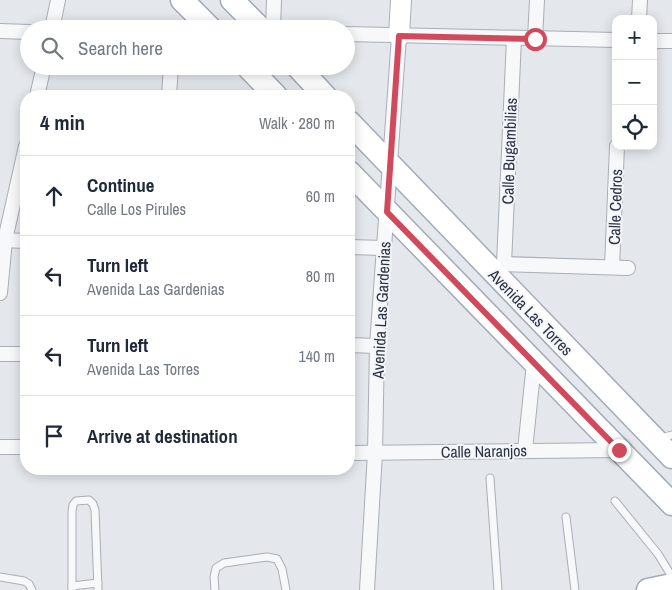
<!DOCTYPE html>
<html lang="en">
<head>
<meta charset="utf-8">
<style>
  body { margin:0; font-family:"Archivo Narrow",sans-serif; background:#f6f6f7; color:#1f2937 }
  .controls { position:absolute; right:15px; top:15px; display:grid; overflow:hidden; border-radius:10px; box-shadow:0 2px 12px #0003 }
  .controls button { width:45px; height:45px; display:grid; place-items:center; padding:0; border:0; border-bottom:1px solid #e0e1e3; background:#fff; color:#1f2937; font:25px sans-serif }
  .stop { position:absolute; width:15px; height:15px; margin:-11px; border:4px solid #d1495b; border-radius:50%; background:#fff }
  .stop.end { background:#d1495b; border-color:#fff; box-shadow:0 1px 5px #0008 }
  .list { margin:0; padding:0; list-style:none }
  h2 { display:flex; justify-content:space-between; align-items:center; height:65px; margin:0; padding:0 20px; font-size:21px }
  h2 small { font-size:16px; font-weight:400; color:#747a83 }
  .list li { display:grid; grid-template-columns:32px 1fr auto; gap:15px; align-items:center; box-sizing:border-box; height:80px; padding:0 20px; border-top:1px solid #e0e1e3 }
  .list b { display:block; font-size:19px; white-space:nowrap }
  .list p { margin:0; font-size:16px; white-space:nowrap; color:#747a83 }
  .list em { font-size:16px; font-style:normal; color:#747a83 }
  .icon { flex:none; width:28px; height:28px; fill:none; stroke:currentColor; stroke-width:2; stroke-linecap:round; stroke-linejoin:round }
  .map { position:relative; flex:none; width:672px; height:590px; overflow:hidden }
  .search { position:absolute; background:#fff; box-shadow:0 2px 12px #0003; left:20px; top:20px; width:335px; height:55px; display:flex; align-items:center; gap:12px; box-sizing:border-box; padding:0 18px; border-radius:28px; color:#747a83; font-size:19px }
  .panel { position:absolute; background:#fff; box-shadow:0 2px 12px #0003; left:20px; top:90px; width:335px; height:385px; border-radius:20px }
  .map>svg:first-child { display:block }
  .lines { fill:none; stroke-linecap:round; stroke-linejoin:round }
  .lane-casing { stroke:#a9aeb7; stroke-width:9 }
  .street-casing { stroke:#a9aeb7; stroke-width:16 }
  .secondary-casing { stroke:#a9aeb7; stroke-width:22 }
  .primary-casing { stroke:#a3abb8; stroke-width:25 }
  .lane { stroke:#f7f8fa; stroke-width:7 }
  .street { stroke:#f7f8fa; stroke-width:14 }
  .secondary { stroke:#fff; stroke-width:20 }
  .primary { stroke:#fff; stroke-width:22 }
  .route { stroke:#d1495b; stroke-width:6 }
  .labels { text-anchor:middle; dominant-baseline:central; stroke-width:4; stroke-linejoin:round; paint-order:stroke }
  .street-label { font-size:16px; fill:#2b3445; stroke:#f4f6f9 }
</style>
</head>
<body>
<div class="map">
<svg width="672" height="590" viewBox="0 0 672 590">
  <rect width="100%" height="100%" fill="#e4e7ec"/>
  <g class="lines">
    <defs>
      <g id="lane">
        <path d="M660,438L672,435"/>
        <path d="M490,478L498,590"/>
        <path d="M615,501L658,554L672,577"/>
        <path d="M566,517L575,590"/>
        <path d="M0,577L24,581L29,584L32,590"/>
        <path d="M72,586L98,583"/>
        <path d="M72,590V511L73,505L76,501L89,500L93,504L95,510L98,590"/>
        <path d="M215,590L214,577L216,568L224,563L267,557L277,559L282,569L286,590"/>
      </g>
      <g id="street">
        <path d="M639,19L640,0"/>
        <path d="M52,29L58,0"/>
        <path d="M273,29L274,0"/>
        <path d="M0,31L29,32"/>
        <path d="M346,34L616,40"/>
        <path d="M535,39L537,0"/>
        <path d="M653,41H672"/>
        <path d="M37,96L44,66"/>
        <path d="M169,96L171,66"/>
        <path d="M0,240L26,241"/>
        <path d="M349,247L384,248"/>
        <path d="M504,264L514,38"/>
        <path d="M612,267L617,146"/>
        <path d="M498,268L504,264L628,268"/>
        <path d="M0,293L5,240L26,146"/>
        <path d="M349,345L377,346"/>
        <path d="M0,354H26"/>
        <path d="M0,447H26"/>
        <path d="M525,450L534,363"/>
        <path d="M349,453L619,450"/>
        <path d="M367,590L375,453L377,346L399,36"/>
      </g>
      <path id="secondary" d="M399,36L401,0"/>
      <g id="primary">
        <path d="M182,0L211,29"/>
        <path d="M232,0L261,29"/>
        <path d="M247,66L276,96"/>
        <path d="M297,66L325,96"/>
        <path d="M349,122L672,457"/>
        <path d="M349,172L672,504"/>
        <path d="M648,590L672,585"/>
      </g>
    </defs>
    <use href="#lane" class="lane-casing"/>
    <use href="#street" class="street-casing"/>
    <use href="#secondary" class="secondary-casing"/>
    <use href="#primary" class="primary-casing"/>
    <use href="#lane" class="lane"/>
    <use href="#street" class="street"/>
    <use href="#secondary" class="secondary"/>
    <use href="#primary" class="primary"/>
  </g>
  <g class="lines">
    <path class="route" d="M535,39L399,36L387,212L619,450"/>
  </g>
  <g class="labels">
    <g class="street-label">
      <text transform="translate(509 151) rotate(-88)">Calle Bugambilias</text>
      <text transform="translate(615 207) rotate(-88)">Calle Cedros</text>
      <text transform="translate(381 310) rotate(-87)">Avenida Las Gardenias</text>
      <text transform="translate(531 312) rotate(46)">Avenida Las Torres</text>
      <text transform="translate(484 451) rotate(-1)">Calle Naranjos</text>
    </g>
  </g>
</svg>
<div class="controls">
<button>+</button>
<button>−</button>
<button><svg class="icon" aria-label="locate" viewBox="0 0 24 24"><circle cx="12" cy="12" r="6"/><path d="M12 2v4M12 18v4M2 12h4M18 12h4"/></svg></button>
</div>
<div class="stop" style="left:535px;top:39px"></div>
<div class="stop end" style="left:619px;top:450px"></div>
<div class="search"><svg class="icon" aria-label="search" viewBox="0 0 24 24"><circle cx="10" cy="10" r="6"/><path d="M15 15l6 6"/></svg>Search here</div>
<section class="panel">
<h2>4 min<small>Walk · 280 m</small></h2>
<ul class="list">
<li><svg class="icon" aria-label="ahead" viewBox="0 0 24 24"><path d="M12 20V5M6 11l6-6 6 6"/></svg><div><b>Continue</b><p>Calle Los Pirules</p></div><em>60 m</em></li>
<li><svg class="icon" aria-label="left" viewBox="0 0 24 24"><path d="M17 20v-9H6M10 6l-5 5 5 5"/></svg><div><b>Turn left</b><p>Avenida Las Gardenias</p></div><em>80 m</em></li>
<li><svg class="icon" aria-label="left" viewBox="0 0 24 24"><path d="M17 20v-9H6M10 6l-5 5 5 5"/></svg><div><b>Turn left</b><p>Avenida Las Torres</p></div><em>140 m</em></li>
<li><svg class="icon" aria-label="arrive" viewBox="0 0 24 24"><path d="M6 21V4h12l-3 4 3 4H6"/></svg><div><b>Arrive at destination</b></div></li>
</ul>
</section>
</div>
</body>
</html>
